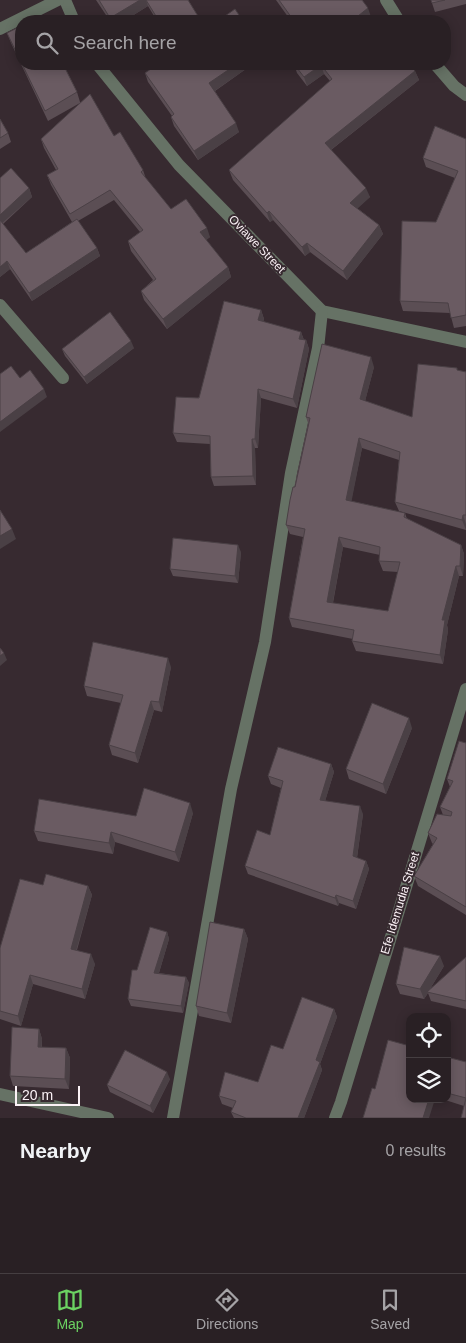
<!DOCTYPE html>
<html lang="en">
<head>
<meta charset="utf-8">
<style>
  body { margin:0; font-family:Helvetica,sans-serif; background:#352d31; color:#f1f3f6 }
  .controls { position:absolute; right:15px; bottom:15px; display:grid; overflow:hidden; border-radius:10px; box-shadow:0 2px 12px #0003 }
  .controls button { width:45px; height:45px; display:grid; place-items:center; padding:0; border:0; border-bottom:1px solid #453e41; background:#292024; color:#f1f3f6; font:25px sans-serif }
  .scale { position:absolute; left:15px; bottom:12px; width:65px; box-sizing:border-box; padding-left:5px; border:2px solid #fbf2f6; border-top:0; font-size:14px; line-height:18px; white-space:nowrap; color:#fbf2f6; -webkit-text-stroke:4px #372a30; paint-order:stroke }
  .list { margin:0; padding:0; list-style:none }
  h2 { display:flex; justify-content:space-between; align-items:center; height:65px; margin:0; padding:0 20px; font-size:21px }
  h2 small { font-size:16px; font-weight:400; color:#a5a3a6 }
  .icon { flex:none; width:28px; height:28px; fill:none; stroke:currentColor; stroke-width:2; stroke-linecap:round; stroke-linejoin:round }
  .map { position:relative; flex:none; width:466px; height:1118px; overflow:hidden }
  .search { position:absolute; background:#292024; box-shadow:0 2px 12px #0003; left:15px; right:15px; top:15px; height:55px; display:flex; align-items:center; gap:12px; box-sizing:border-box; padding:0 18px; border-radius:20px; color:#a5a3a6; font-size:19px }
  .sheet { height:155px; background:#292024 }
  nav { display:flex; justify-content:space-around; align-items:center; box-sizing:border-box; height:70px; border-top:1px solid #453e41; background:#292024; font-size:14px; color:#a5a3a6 }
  nav a { display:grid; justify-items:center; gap:2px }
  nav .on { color:#6cd362 }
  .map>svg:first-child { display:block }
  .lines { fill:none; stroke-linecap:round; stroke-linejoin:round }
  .street { stroke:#667265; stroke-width:12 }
  .wall { fill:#5b4e54; fill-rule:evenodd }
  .shaded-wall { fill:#4a4045 }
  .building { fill:#6a5b62; stroke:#4a4045; fill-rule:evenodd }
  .labels { text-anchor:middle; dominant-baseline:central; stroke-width:4; stroke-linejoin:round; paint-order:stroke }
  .street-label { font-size:12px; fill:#fbf2f6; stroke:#372a30 }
</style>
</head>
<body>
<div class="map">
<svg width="466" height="1118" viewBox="0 0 466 1118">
  <rect width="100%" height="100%" fill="#372a30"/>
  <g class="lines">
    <g class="street">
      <path d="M65,0L74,21"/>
      <path d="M386,0L399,21"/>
      <path d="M0,29L58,0"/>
      <path d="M97,64L179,165L322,311L466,342"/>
      <path d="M435,64L454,86L466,95"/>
      <path d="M0,305L63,378"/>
      <path d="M0,1094L108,1118"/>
      <path d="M173,1118L231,789L265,642L291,473L318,348L322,311"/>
      <path d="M335,1118L341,1102L466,689"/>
    </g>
  </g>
  <g class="wall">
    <path d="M96,0H188L201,21H157L148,6L124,21H110Z"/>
    <path d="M276,0H362L371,17L366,21H291Z"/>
    <path d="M431,0H466V4L435,12Z"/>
    <path d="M21,26V64H63L77,92L80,102L114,136L143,170L146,179L171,209L210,237L206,240L228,267L231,277L167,329L144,300L141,291L153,280L131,251L128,241L140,232L114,200L78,221L97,248L100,256L32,301L10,269L0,277V178L29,188L32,197L3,224L26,253L72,222L51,185L47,175L56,170L44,148L41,139L80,103L48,121L11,43L7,33Z"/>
    <path d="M158,64H253L215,91L239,132L198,160L174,126L171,117L172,116L148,82L145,73Z"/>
    <path d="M294,64L415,71L419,80L331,150L370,197L357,208L379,225L383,234L347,280L310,252L305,256L273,220L270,222L233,180L229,170L330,81L324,74L307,86L297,73Z"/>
    <path d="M0,119L8,133L11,142L0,149Z"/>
    <path d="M466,139V326L454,328L450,313L403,311L400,301L436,222L455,178L426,167L423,158Z"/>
    <path d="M261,310L264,319L263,322L301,332L304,340H306L309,349L297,408L261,398L258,448H255L256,485L214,486L211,477L210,444L177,442L173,433Z"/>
    <path d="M134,348L87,384L65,356L62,349Z"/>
    <path d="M374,367L365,401L412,417L458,370L466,372V530L399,511L395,502L399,460L362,448L351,501L405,513L407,519L461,545L464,554L463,576H459L447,625L448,630L443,664L356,651L352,641L353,639L292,627L289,618L303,537L290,534L286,525L308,423L306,417ZM343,547L380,555L379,561L383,571L398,572L388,611L333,603Z"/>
    <path d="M241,552L238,583L173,576L170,569Z"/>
    <path d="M171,667L162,712L154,710L138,763L112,755L109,745L121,703L87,696L84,686Z"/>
    <path d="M412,728L386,794L349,779L346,769Z"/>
    <path d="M466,743V915L418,886L414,876L433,844L432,843L428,833L443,815L440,807L450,787L447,779Z"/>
    <path d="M331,764L334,772L325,801L363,814L357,858L366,861L369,869L356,909L339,903L338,906L248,874L245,866L270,835L281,788L271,784L268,776Z"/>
    <path d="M193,813L179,862L115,842L113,854L38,841L34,831L136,816Z"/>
    <path d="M43,885L88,886L92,895L77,950L95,964L85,999L33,984L21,1026L0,1019V948Z"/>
    <path d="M244,929L248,939L231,1023L199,1016L196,1006Z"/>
    <path d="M167,932L169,939L159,973L186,977L189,983L183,1013L131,1006L128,999L137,970Z"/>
    <path d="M466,957V1009L431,1001L428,993L424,999L400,994L396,984L444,966L430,989Z"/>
    <path d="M334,1009L337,1017L320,1064L322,1070L304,1118H234L231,1112L233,1108L222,1104L219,1096L258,1082L283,1049Z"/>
    <path d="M39,1029L42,1039V1047L66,1048L70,1058L69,1089L13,1086L10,1076Z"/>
    <path d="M447,1057L466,1062V1118L464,1106L442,1099H447Z"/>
    <path d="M170,1079L153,1113L110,1092L107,1085Z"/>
  </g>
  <g class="shaded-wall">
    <path d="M140,0H146L148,6L124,21H111L110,18Z"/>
    <path d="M368,8L371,17L366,21H360L358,16Z"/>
    <path d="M237,64H253L213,92L209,83Z"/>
    <path d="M321,65L324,74L307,86L304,77Z"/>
    <path d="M415,71L419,80L328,152L325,143Z"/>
    <path d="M236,123L239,132L198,160L194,151Z"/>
    <path d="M29,188L32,197L0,225V215Z"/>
    <path d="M366,188L370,197L354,212L350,203Z"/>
    <path d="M269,211L273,220L270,222L267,213Z"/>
    <path d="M379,225L383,234L347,280L343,271Z"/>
    <path d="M207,228L210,237L204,242L200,232Z"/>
    <path d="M307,243L310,252L305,256L302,247Z"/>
    <path d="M97,248L100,256L32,301L29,293Z"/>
    <path d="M7,261L10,269L0,277V267Z"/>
    <path d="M228,267L231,277L167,329L163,319Z"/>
    <path d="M261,310L264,319L261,329L258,320Z"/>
    <path d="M301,332L304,341L299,339Z"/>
    <path d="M306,340L309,349L297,408L293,399Z"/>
    <path d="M131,341L134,348L87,384L84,377Z"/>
    <path d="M371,357L374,367L363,409L360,399Z"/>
    <path d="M44,389L47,397L0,432V422Z"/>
    <path d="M258,389L261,398L258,448L255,439Z"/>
    <path d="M359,438L362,448L350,509L346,500Z"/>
    <path d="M252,439L255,448L256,485L253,476Z"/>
    <path d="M463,515L466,524V530L462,520Z"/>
    <path d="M12,529L16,539L0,549V536Z"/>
    <path d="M339,537L343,547L331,612L327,602Z"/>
    <path d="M238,545L241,552L238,583L235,576Z"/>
    <path d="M461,545L464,554L463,576L460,566Z"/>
    <path d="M456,566L459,576L447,625L448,630L443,664L440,655L442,620Z"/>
    <path d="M4,653L7,660L0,666V656Z"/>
    <path d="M168,658L171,667L162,712L159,702Z"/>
    <path d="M151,701L154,710L138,763L135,753Z"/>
    <path d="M409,718L412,728L386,794L383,784Z"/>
    <path d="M331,764L334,772L323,808L320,800Z"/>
    <path d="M190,803L193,813L179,862L175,852Z"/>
    <path d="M360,806L363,814L356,864L353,856Z"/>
    <path d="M111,832L115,842L113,854L109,843Z"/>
    <path d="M366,861L369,869L356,909L353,901Z"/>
    <path d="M88,886L92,895L74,958L71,949Z"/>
    <path d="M336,895L339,903L338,906L335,898Z"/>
    <path d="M244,929L248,939L231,1023L227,1013Z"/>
    <path d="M167,932L169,939L157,979L154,973Z"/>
    <path d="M91,954L95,964L85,999L82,989Z"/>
    <path d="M440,956L444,966L428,992H427L428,993L424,999L420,989Z"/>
    <path d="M30,975L33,984L21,1026L18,1016Z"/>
    <path d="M186,977L189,983L183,1013L181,1006Z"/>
    <path d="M334,1009L337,1017L320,1064L322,1070L304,1118H298L316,1060Z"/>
    <path d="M39,1029L42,1039L41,1057L38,1047Z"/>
    <path d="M66,1048L70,1058L69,1089L65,1079Z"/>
    <path d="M167,1072L170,1079L153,1113L150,1106Z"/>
    <path d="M429,1099H435L429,1118H423Z"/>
  </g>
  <g class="building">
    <path d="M99,0H140L110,18Z"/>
    <path d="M146,0H188L201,21H159Z"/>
    <path d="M279,0H362L368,8L358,16L363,21H294Z"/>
    <path d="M431,0H445L432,3Z"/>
    <path d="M235,9L243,21H218Z"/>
    <path d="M40,17L42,21H31Z"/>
    <path d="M21,26V62L7,33Z"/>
    <path d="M22,64H63L77,92L45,111Z"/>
    <path d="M158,64H237L209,83L236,123L194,151L171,117L174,114L145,73Z"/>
    <path d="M294,64H409L415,71L325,143L366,188L350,203L379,225L343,271L307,243L302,247L269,211L267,213L229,170L332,79L321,65L304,77Z"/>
    <path d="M90,94L114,136L120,132L143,170L141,172L171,209L186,199L207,228L200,232L228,267L163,319L141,291L156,279L128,241L143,230L110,190L70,214L47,175L58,169L41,139Z"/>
    <path d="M0,119L8,133L0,138Z"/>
    <path d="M435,126L466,139V315L451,318L448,303L400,301L402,221L436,222L458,171L423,158Z"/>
    <path d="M11,168L29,188L0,215V178Z"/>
    <path d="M77,219L97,248L29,293L7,261L0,267V220L26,253Z"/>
    <path d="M224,301L261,310L258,320L301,332L299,339L306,340L293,399L258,389L255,439H252L253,476L211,477L210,436L173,433L176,397L199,398Z"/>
    <path d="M110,312L131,341L84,377L62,349Z"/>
    <path d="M322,344L371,357L360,399L412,417L418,364L457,368V370L466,372V515H463L462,520L395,502L400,452L359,438L346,500L405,513L404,517L461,545L460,566H456L442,620H445L440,655L352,641L354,630L289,618L305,529L286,525L290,500L293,487H295L310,418L306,417ZM339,537L380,547L379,561L400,562L388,611L327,602Z"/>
    <path d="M11,366L20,378L30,370L44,389L0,422V374Z"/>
    <path d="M0,510L12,529L0,536Z"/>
    <path d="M173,538L238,545L235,576L170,569Z"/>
    <path d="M93,642L168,658L159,702L151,701L135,753L109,745L123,695L84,686Z"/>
    <path d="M0,648L4,653L0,656Z"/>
    <path d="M372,703L409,718L383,784L346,769Z"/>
    <path d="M459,741L466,743V907L414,876L437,838L428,833L437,814L451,816L452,812L440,807L453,781L447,779Z"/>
    <path d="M278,747L331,764L320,800L360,806L353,856L366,861L353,901L336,895L335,898L245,866L257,830L270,835L283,781L268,776Z"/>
    <path d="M144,788L190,803L175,852L111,832L109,843L34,831L39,799L136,816Z"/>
    <path d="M46,874L88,886L71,949L91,954L82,989L30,975L18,1016L0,1011V948L20,879L43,885Z"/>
    <path d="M210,922L244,929L227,1013L196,1006Z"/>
    <path d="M150,927L167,932L154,973L186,977L181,1006L128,999L132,970H137Z"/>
    <path d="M404,947L440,956L420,989L396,984Z"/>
    <path d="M466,957V1001L427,992Z"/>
    <path d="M302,997L334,1009L316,1060L320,1062L298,1118H246L231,1112L236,1101L219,1096L225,1072L258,1082L271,1045L283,1049Z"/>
    <path d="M12,1027L39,1029L38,1047L66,1048L65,1079L10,1076Z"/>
    <path d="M388,1040L410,1046V1099H429L423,1118H363L372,1088L375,1089Z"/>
    <path d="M125,1050L167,1072L150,1106L107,1085Z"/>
    <path d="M447,1057L466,1062V1098L447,1093Z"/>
    <path d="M466,1098V1118H461Z"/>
  </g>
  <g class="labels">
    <g class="street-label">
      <text transform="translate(257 244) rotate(46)">Oviawe Street</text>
      <text transform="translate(400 903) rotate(-73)">Efe Idemudia Street</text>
    </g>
  </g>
</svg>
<div class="controls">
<button><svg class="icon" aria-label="locate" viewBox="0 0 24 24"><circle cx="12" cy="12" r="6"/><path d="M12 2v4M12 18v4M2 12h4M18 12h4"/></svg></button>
<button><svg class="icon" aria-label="layers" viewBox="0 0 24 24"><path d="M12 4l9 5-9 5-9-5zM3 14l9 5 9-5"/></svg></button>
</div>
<div class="scale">20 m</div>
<div class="search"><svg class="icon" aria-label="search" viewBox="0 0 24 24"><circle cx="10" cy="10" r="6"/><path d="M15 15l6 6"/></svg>Search here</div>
</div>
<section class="sheet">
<h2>Nearby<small>0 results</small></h2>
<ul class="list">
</ul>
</section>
<nav>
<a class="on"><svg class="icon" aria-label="map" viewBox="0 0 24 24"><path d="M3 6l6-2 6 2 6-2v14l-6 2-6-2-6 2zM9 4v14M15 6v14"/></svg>Map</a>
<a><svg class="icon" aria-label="directions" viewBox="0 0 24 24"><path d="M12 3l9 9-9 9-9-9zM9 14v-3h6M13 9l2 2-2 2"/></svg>Directions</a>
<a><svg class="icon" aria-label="saved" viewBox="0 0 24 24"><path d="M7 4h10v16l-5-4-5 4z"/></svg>Saved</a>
</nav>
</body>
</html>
